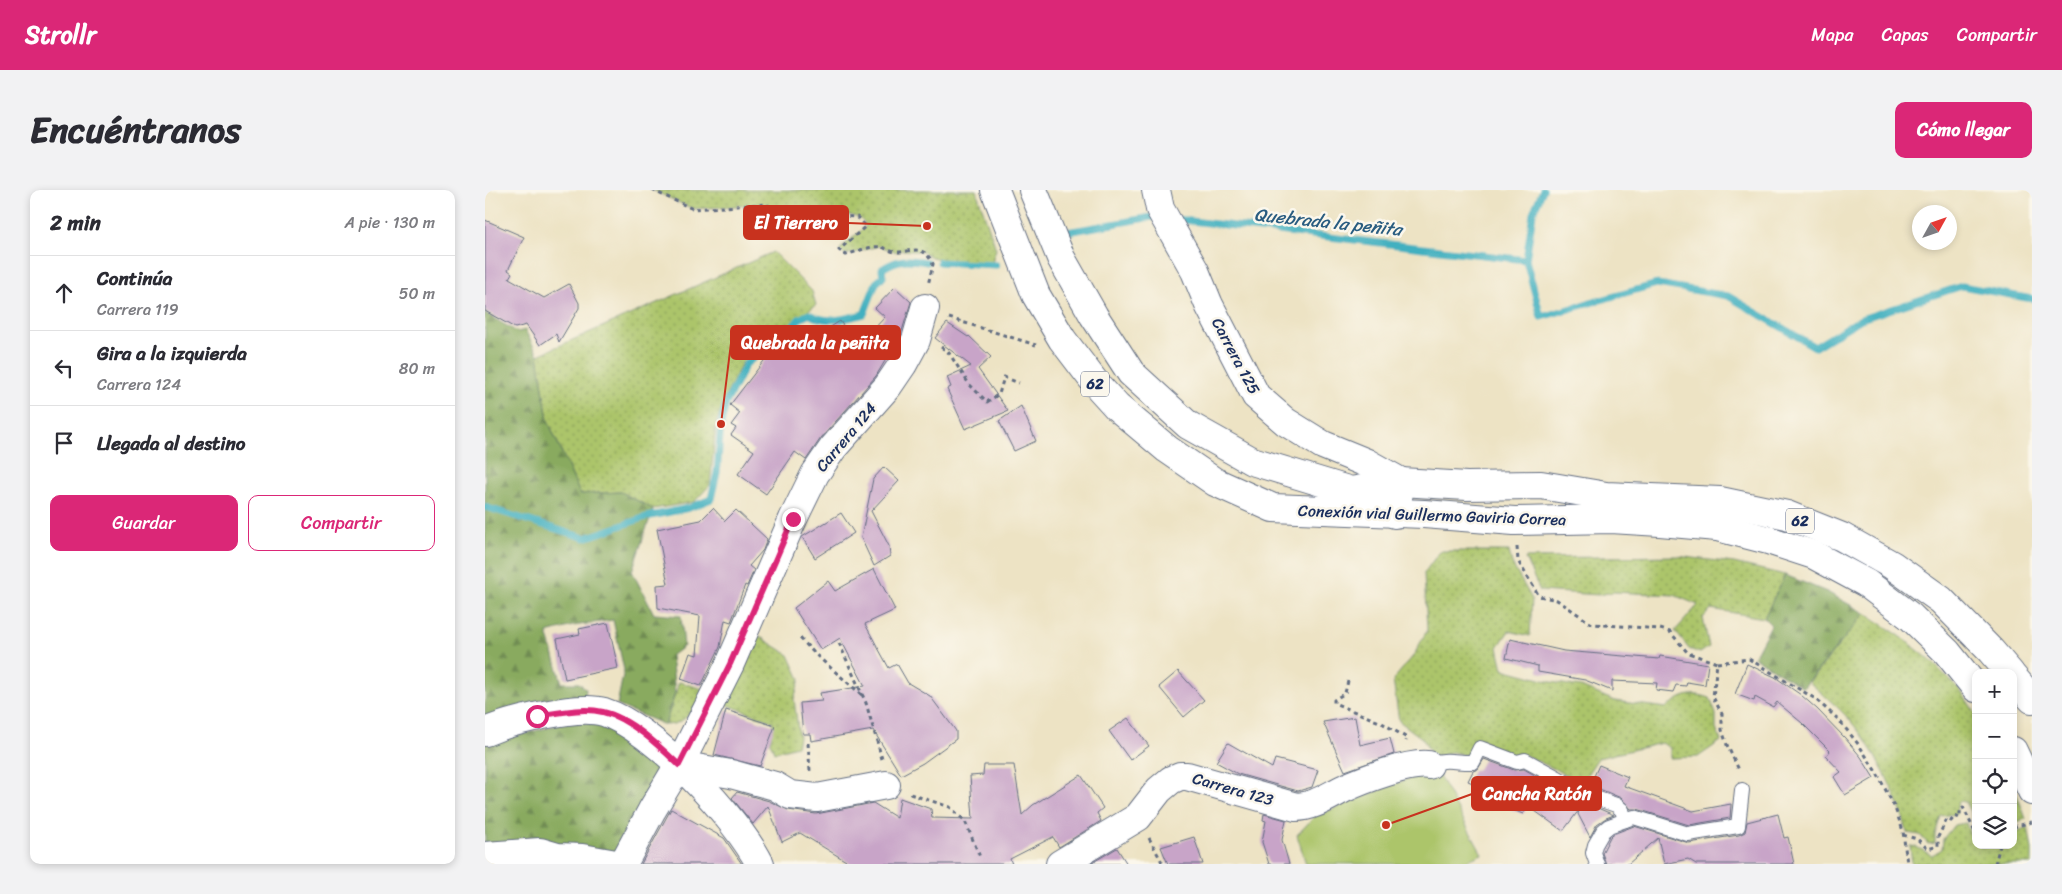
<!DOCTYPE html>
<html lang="es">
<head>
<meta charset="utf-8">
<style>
  body { margin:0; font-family:Sriracha,sans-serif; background:#f2f2f3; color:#2b2b33 }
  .controls { position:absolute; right:15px; bottom:15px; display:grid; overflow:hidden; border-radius:10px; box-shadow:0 2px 8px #0003 }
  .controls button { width:45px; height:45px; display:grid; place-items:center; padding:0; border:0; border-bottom:1px solid #e1e1e2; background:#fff; color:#2b2b33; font:25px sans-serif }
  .compass { position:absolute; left:1427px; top:15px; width:45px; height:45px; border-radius:50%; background:#fff; box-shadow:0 2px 8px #0003; rotate:50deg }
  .stop { position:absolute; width:15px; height:15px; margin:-11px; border:4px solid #db2777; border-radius:50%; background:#fff }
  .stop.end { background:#db2777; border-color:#fff; box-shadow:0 1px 5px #0008 }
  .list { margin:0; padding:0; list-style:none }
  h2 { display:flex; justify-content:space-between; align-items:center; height:65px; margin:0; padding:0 20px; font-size:21px }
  h2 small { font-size:16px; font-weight:400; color:#7c7c81 }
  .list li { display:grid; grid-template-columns:32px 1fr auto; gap:15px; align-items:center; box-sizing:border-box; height:75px; padding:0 20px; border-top:1px solid #e1e1e2 }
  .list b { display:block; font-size:19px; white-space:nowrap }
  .list p { margin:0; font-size:16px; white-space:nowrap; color:#7c7c81 }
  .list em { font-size:16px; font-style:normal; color:#7c7c81 }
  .actions { display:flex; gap:10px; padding:15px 20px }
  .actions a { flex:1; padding:11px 0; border:1px solid #db2777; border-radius:10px; text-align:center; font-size:18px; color:#db2777 }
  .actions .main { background:#db2777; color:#fff }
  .icon { flex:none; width:28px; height:28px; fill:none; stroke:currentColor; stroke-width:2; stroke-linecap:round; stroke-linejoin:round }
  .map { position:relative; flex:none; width:1547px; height:674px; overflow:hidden; border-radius:10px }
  header { display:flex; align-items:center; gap:30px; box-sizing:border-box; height:70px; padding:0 25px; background:#db2777; color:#fff }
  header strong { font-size:24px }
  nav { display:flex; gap:28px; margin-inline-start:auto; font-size:18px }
  .intro { display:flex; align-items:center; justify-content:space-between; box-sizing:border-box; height:120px; padding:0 30px }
  h1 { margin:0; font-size:35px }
  .button { padding:12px 22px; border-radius:10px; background:#db2777; color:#fff; font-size:18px; font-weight:700 }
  main { display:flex; gap:30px; padding:0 30px }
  aside { flex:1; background:#fff; border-radius:10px; box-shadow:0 2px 8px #0003 }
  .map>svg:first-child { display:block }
  .grass { fill:url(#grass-dots); stroke:#647a64 }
  .forest { fill:url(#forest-firs); stroke:#526c5e }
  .garden { fill:#acc56b; stroke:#647a64 }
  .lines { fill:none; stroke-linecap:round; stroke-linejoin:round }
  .stream { stroke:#43b0c0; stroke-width:7 }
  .building { fill:#c8a4c8 }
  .lane-casing { stroke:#646e82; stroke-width:16 }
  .street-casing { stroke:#646e82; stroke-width:30 }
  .secondary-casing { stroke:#646e82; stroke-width:30 }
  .highway-casing { stroke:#646e82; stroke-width:30 }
  .path { stroke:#646e82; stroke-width:3; stroke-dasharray:4 4; stroke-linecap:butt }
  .lane { stroke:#fff; stroke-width:14 }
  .street { stroke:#fff; stroke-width:28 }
  .secondary { stroke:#fff; stroke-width:28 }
  .highway { stroke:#fff; stroke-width:28 }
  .route { stroke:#db2777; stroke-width:6 }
  .labels { text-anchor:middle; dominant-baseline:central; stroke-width:5; stroke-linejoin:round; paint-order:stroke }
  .shield { fill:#fbf7ec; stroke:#5e6b89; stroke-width:1 }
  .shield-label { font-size:15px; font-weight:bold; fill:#1b2f5e }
  .street-label { font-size:16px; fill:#1b2f5e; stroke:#fbf7ec }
  .water-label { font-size:18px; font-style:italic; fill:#295c80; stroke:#fbf7ec }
  .leader { fill:none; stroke:#c8321e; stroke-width:2 }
  .callout-dot { fill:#c8321e; stroke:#fbf7ec; stroke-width:2 }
  .callout { fill:#c8321e; stroke:#c8321e; stroke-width:2 }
  .callout-label { font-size:18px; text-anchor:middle; font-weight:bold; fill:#fff }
</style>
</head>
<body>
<header>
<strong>Strollr</strong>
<nav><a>Mapa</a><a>Capas</a><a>Compartir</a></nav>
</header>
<div class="intro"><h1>Encuéntranos</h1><a class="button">Cómo llegar</a></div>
<main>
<aside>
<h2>2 min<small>A pie · 130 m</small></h2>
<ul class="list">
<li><svg class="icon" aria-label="ahead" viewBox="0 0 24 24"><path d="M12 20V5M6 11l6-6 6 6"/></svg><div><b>Continúa</b><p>Carrera 119</p></div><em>50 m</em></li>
<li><svg class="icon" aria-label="left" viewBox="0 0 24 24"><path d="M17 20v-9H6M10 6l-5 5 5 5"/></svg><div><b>Gira a la izquierda</b><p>Carrera 124</p></div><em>80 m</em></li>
<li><svg class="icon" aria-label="arrive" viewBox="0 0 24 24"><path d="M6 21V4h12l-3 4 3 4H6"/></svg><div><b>Llegada al destino</b></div></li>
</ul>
<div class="actions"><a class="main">Guardar</a><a>Compartir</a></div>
</aside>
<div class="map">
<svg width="1547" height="674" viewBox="0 0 1547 674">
  <defs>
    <pattern id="grass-dots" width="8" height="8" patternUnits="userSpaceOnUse" patternTransform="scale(1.25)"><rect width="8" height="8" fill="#acc56b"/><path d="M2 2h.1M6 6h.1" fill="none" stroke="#8ba05b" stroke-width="1.8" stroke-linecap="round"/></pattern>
    <pattern id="forest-firs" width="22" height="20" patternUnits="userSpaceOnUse" patternTransform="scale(1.25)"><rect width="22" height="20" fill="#89aa5f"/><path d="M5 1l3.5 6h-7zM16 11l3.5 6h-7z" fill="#6f8b52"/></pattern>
  </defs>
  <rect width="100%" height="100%" fill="#fbf7ec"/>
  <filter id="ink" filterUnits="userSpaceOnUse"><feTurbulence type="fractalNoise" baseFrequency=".02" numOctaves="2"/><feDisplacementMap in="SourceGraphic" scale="10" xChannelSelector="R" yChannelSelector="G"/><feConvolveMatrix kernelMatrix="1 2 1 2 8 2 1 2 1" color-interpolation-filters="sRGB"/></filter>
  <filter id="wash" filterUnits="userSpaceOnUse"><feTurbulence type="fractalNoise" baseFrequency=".0096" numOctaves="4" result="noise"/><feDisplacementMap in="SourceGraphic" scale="20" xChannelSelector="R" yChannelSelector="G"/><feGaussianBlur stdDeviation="1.12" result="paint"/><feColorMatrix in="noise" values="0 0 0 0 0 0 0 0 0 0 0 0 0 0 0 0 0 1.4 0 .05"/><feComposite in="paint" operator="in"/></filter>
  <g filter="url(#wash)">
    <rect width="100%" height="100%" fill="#ede3c4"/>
    <g class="grass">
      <path d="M167,0H491L511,59L507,73L450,69L438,62L417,60L412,62L394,56L361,65L354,60L381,36C370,12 321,34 304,41L297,35L281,14L208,19Z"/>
      <path d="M288,62L327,101L331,115L258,171L241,206L231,233L225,295L209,312L168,319L136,302L95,304L63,231L53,165Z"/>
      <path d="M955,361H1024L1027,374L1047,409L1045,446L1024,441L1013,457L1018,479L1066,492L1096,497L1130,511L1181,518C1196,506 1205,501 1225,508L1231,524V539L1236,551L1213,567L1185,568V558L1177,553L1113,568L1097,592L1040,565L1030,567L992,552L984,566L967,562L948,568L938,549L914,531L908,490L929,465L942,440L939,383Z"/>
      <path d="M1192,366L1249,373L1300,385L1279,428L1226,419L1218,428L1224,457L1215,463L1204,459L1190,441L1213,415L1189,405L1128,402L1114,405L1055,401L1040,368Z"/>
      <path d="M1380,423L1415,446L1444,469L1475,500L1491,524V632L1480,612L1473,611L1471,624L1456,626L1450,644V653L1443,654L1435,645L1422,643C1415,607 1385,551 1360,525C1349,513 1336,503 1324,492Z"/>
      <path d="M269,443L304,465L315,489L309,509L314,547L312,556L289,562L285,552L288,532L235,512Z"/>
      <path d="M194,492L221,500C210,517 202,535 180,535Z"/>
      <path d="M1528,594L1541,629L1528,633Z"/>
      <path d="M1481,633C1485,644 1487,653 1496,657L1528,655V643L1543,637L1547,660V674H1427L1425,656C1433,656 1439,662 1447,665L1457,659L1458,649L1469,635Z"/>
    </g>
    <g class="forest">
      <path d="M0,123L32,142L40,140L53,165L63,231L95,304L136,302L168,319L147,381L169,424L196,426L199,456L186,466L190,503L180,535L132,515L139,480L128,430L88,436L62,443L77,493H94L101,499L100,508L0,531V486L2,483L0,481Z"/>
      <path d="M1300,385L1342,402L1380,423L1318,498L1269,467L1286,435L1279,428Z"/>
      <path d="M88,531L126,537L171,568L174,575L173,583L130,667L0,662V554Z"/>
    </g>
    <path class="garden" d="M950,578L997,664L974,674H821L812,645L830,626Z"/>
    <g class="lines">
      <g class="stream">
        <path d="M1058,0L1048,23L1041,70L1056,127L1172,94L1243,106L1330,157L1376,129L1477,96L1547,109"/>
        <path d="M689,29L1041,70"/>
        <path d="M582,42L667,27L673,28"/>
        <path d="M455,72L511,75"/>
        <path d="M0,317L100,348L161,327L204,318L226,309L232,283L236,234L241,213L261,174L304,141L314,129L324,124C341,134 360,129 379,124L391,93L398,87L397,79C414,68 422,69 442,72"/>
      </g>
    </g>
    <g id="blocks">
      <g class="building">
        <path d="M0,30L39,47L23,80L27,83L24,88L59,108L84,94L94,113V118L74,152L71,144L55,155L41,135L30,138L0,121Z"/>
        <path d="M410,97L426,112L416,144L391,186L336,248L321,270L310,262L281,304L253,284L269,261L246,245L251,238L246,235L255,223L245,215L285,163L305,146L314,157L355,131L372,157L400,127L390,118Z"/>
        <path d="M462,133L483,147L484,146L506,167L493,179L523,221L480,239L462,199L466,197L462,187L486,176L450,148Z"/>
        <path d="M536,216L551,251L529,261L514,231Z"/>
        <path d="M399,277L414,291L386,321L404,356L405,366L389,376L376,348L388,289Z"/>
        <path d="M228,318L240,331L251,320L282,349L278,360L264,376L269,380L262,396L260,395L246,432L240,430L235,457L216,496L196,489L205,463L212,465L215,426L173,418L172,395L183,394L172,339L216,330Z"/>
        <path d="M356,323L369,343L330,368L317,347Z"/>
        <path d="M389,379L410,420L380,434L404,478L412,474L423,493L445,506L471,541V549L438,573L416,585L388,540L326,551L325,544H318L315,513L337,511L335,503L380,496L355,448L336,460L309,418L343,391L350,401Z"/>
        <path d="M123,433L133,478L80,489L72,449L95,444L94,439Z"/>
        <path d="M1025,449L1079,461L1174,469L1175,466L1223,474L1220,495L1202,492L1201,496L1191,495L1188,502L1171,500L1172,493L1127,491V501L1100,490L1053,482V476L1021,468Z"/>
        <path d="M1262,474L1290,487L1316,505L1332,519L1360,548L1376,567L1389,588L1360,605L1349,587L1356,582L1341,566L1345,561L1317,533L1292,512L1288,517L1270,507L1269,511L1250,504Z"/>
        <path d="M693,481L719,510L699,527L674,497Z"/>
        <path d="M241,520L290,536L275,576L229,565Z"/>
        <path d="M870,527L875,555L905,548L909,564L860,581L838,532Z"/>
        <path d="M643,528L664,556L645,570L624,541Z"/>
        <path d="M743,553L787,578L790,569L833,580L827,597L813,601L753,584L731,572Z"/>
        <path d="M999,569L1029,580L1039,579L1098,612L1129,625L1121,628L1112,634L1105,647L1093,624L1094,620L1078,641L1043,616L1038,624L1003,610L1006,601L983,591L988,581L993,579Z"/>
        <path d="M499,575H529L537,625L548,615L596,585L618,618L612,623L616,631L574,657L568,647L525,669L527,674H366L315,643L297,652L283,616L268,634L247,608L252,602L284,611L303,620L331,624L388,613L412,628L415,608L446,619L447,628L488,629L485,586L498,585Z"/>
        <path d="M1114,575L1143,587L1139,596L1208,621L1246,614L1245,628L1204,635L1152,619H1146L1136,608L1105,595Z"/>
        <path d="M186,619L239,648L257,674H156Z"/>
        <path d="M779,624L801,630L797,650L804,674H784L777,652L781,631L778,630Z"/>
        <path d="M1293,624L1299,648L1303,647L1309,674H1211L1203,669L1179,674L1173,648L1143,674H1121L1117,663L1125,647L1128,644L1149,636L1204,653L1254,645L1260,642L1262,632Z"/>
        <path d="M709,647L718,674H683L676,657Z"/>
        <path d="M632,658L642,674H605Z"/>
      </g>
    </g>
  </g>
  <g filter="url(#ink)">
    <use href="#blocks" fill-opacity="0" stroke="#646e82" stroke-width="1"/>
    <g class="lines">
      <defs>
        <g id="lane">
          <path d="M944,575C960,567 972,573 988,572L995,558L1032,572L1040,570L1110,608L1131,615L1137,620L1140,630"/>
          <path d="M1112,674L1108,663L1110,655L1118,641L1124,636L1149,627L1203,644L1253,636L1257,600"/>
        </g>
        <g id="street">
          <path d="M671,0L675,19L710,81L724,115L771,206L801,232L838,255L882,273L916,292L910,324"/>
          <path d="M194,575L246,584L290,596L305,605L332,608L401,595"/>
          <path d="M0,666L55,662L72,667L97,668L131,674"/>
          <path d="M138,674L167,620L194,575L245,474L308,329L330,284L348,258L403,196L418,174L431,150L440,118"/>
          <path d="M575,674L653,627L674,600L686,590L695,586H702L811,617C828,617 842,607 858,599C877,590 924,572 944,575"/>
        </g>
        <path id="secondary" d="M0,542C26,531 92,514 119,522C168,538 252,628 275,674"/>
        <g id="highway">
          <path d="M510,0L551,105L577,149L612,195L632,217L682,259L730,292L788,318L939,324L1029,331L1126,329L1175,332L1232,337L1283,350L1329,365L1381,393L1426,427L1462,462L1491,498"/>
          <path d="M548,0L576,68L609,126L646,183L703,235L767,271L866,301L916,292L982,296L1056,295L1121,306L1235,311L1302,325L1357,347L1407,375L1456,410L1506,461L1525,483"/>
          <path d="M1528,487L1547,509"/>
          <path d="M1528,561L1547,601"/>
        </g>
      </defs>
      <use href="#lane" class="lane-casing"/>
      <use href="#street" class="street-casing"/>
      <use href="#secondary" class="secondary-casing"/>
      <use href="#highway" class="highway-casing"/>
      <g class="path">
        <path d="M167,0L208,19L282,14L297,35L304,41C329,30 345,25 372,27L381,36L354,60L361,65C371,62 386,55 396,57C401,58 406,62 411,62C428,62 438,53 448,74L443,95"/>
        <path d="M464,128L551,155"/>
        <path d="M456,157L464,163L484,194L502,212L514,204L519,187L534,193"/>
        <path d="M1032,357L1033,371L1054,406L1072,410L1107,434L1175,439L1185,442L1203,463L1232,473L1228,507L1237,524V540L1242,555L1255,582"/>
        <path d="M315,448L331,465L377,505"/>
        <path d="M354,453L381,513L397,569"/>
        <path d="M1232,473L1264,469L1329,508L1353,529L1374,555L1393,585L1410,618L1418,641L1422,674"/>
        <path d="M863,491L860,503L849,510V513L897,533L922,548L921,551"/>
        <path d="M323,553L325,581"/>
        <path d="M425,604L465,617L480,631L495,667"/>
        <path d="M1528,637L1547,632"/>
        <path d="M1418,645L1432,649L1443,659L1453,656V647L1462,629L1466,631L1470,626L1475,628V621L1478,617L1491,644"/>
        <path d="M664,648L678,674"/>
        <path d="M1510,674L1515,655"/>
      </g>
      <use href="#lane" class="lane"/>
      <use href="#street" class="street"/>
      <use href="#secondary" class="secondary"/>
      <use href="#highway" class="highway"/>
    </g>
  </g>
  <g class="lines" filter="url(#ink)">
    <path class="route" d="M52,526C73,523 97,517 118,522C145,528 174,556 194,575L245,474L308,329"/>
  </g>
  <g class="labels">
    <g class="shield">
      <rect x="596" y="181.5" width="28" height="25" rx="4"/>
      <rect x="1301" y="318.5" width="28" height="25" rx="4"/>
    </g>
    <g class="shield-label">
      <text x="610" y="194">62</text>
      <text x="1315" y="331">62</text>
    </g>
    <g class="street-label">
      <text transform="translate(751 166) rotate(62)">Carrera 125</text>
      <text transform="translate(361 247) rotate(-50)">Carrera 124</text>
      <text transform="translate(947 325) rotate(2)">Conexión vial Guillermo Gaviria Correa</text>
      <text transform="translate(748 599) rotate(16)">Carrera 123</text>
    </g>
    <g class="water-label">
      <text transform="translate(843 32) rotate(6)">Quebrada la peñita</text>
    </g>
  </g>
  <path class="leader" d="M442 36L363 33M236 234L246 153M901 635L987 604"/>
  <g class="callout-dot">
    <circle cx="442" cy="36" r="5"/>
    <circle cx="236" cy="234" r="5"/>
    <circle cx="901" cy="635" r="5"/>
  </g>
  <g class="callout">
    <rect x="259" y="16" width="104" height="33" rx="5"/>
    <rect x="246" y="136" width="169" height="33" rx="5"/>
    <rect x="987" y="587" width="129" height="33" rx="5"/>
  </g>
  <g class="callout-label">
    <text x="311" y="39">El Tierrero</text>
    <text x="330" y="159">Quebrada la peñita</text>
    <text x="1052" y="610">Cancha Ratón</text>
  </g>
</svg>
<div class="controls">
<button>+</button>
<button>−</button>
<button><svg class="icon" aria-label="locate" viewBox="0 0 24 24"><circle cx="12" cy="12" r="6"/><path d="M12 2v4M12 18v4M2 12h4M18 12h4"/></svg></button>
<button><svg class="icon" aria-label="layers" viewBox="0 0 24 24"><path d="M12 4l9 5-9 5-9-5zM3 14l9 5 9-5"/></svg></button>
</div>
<svg class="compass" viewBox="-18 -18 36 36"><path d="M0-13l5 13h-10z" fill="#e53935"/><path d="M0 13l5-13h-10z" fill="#7c7c81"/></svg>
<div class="stop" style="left:52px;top:526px"></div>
<div class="stop end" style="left:308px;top:329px"></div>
</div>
</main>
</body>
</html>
